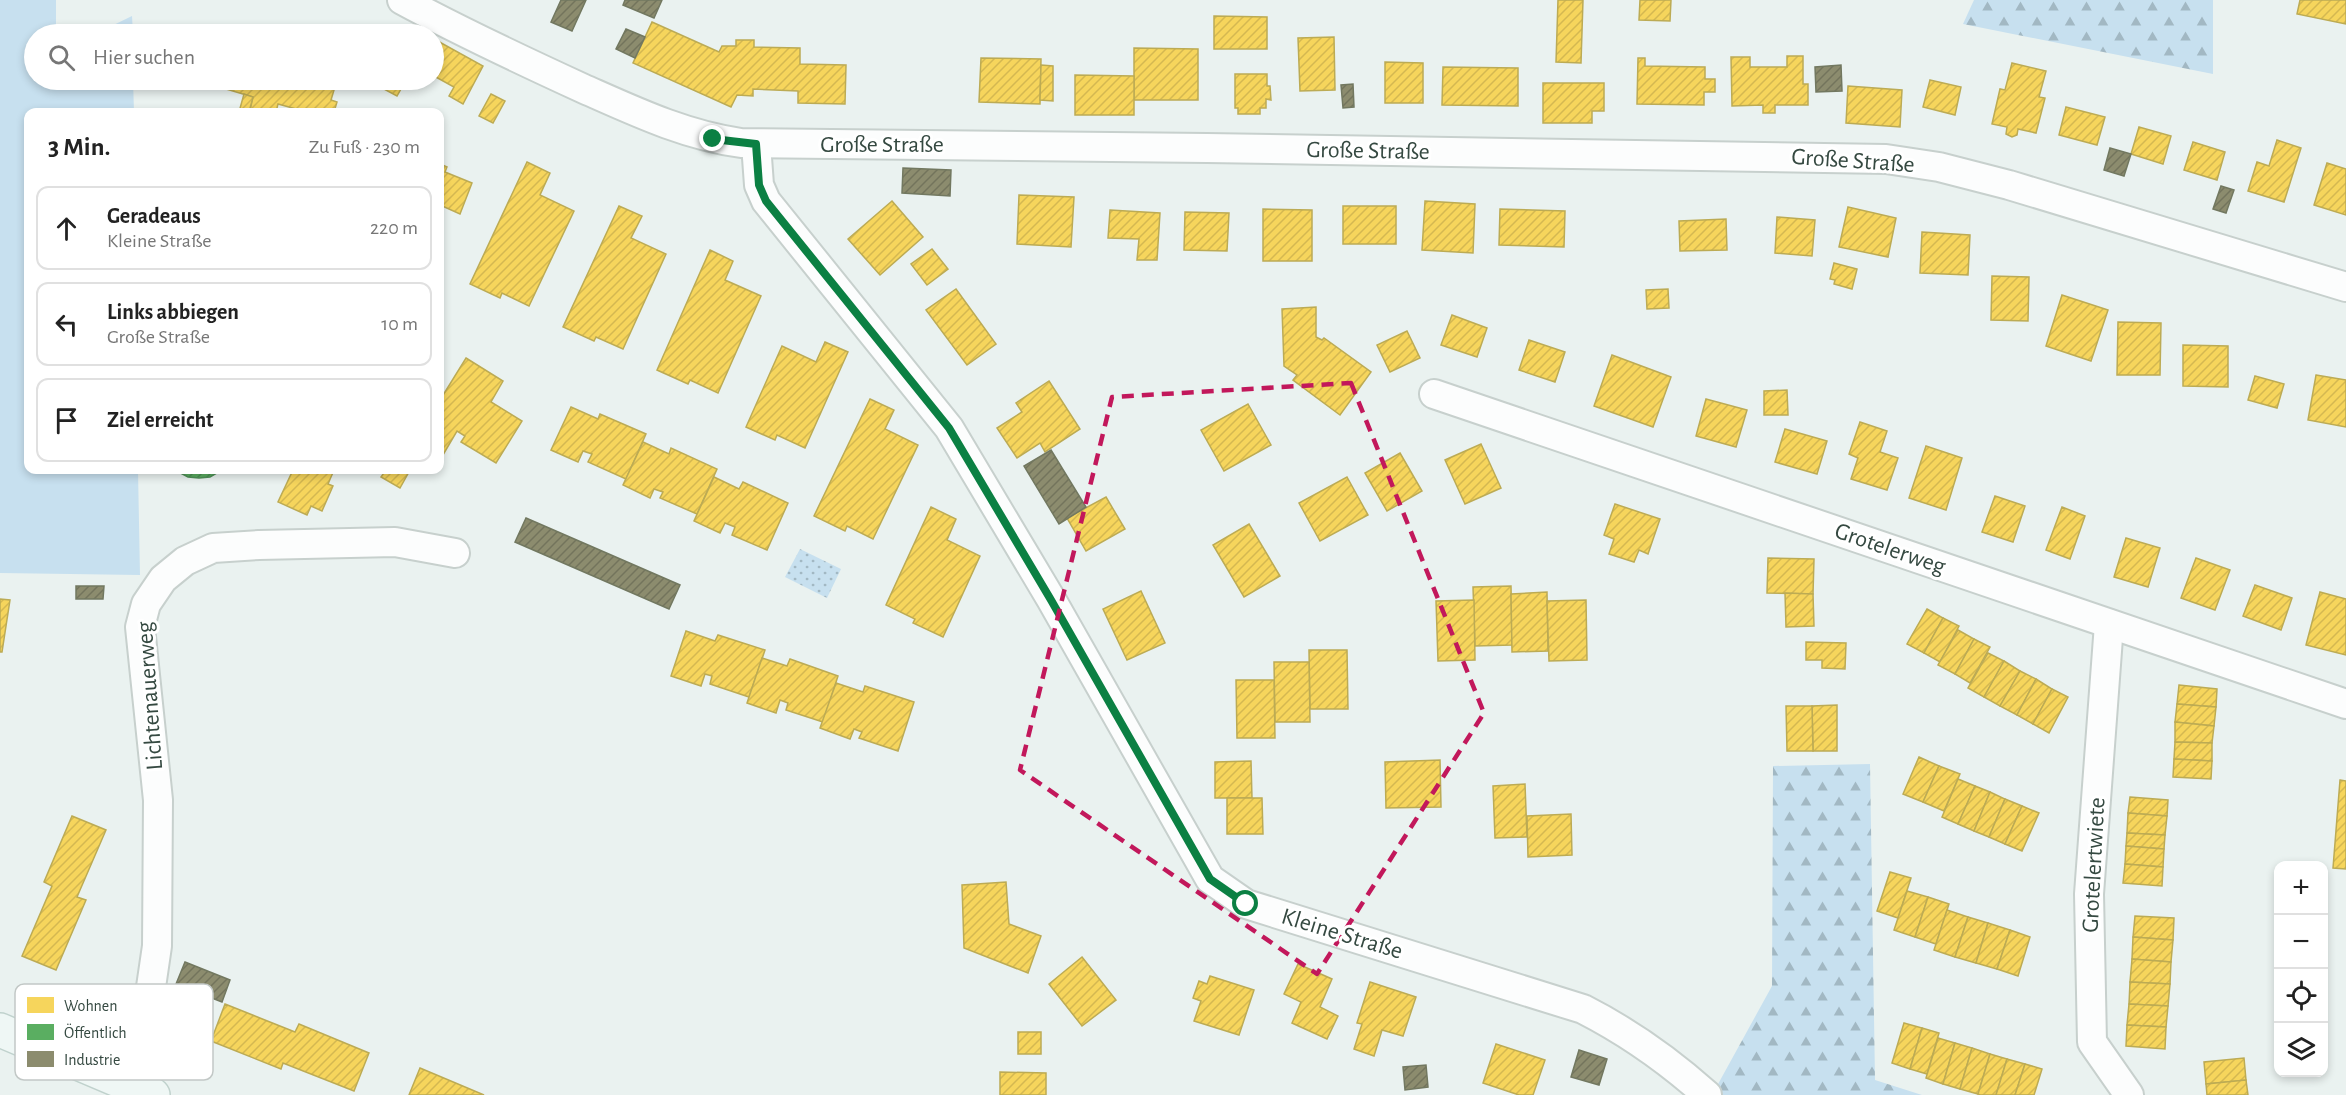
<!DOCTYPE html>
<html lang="de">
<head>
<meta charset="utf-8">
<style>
  body { margin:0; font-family:"Alegreya Sans",sans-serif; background:#f2f2f2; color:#222 }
  .controls { position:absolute; right:18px; bottom:18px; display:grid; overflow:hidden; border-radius:12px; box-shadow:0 3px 9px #0003 }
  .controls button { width:54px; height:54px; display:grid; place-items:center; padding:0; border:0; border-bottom:2px solid #e0e0e0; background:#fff; color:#222; font:30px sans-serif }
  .stop { position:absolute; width:18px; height:18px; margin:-14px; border:4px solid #0b8043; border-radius:50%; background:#fff }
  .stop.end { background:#0b8043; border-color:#fff; box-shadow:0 2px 6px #0008 }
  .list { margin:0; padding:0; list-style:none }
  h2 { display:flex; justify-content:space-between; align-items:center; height:78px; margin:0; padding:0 24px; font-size:26px }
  h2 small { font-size:20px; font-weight:400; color:#767676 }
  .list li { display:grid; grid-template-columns:39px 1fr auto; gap:18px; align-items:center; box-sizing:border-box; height:84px; margin:0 12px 12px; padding:0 12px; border:2px solid #e0e0e0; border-radius:12px }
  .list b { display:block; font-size:22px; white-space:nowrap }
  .list p { margin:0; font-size:20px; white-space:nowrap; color:#767676 }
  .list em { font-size:20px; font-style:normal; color:#767676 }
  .icon { flex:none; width:33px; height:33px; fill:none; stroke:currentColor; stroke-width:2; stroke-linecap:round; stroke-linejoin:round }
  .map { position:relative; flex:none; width:2346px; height:1095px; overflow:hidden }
  .search { position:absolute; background:#fff; box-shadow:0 3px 9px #0003; left:24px; top:24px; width:420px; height:66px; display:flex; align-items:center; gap:15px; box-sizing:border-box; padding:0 21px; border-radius:33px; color:#767676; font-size:22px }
  .panel { position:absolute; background:#fff; box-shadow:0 3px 9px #0003; left:24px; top:108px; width:420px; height:366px; border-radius:12px }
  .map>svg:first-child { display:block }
  .grass { fill:url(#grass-dots) }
  .forest { fill:url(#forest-firs) }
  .garden { fill:#c7e0ef }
  .homes { fill:url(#homes-hatch); stroke:#bcab54; stroke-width:1.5 }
  .public { fill:url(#public-hatch); stroke:#4f9057; stroke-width:1.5 }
  .industry { fill:url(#industry-hatch); stroke:#727860; stroke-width:1.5 }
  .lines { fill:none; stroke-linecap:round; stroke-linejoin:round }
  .street-casing { stroke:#c7d0cd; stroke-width:32 }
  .secondary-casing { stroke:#c0d2cd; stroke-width:36 }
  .street { stroke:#fcfdfd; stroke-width:28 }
  .secondary { stroke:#eff7f5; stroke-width:33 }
  .route { stroke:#0b8043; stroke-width:8 }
  .marked { fill:none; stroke:#c2185b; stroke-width:4.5; stroke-dasharray:12 8; stroke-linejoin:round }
  .labels { text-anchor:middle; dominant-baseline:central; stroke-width:6; stroke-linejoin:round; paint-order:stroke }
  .street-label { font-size:24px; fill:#354941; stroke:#fff }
  .key { fill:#fff; stroke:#c2c8c6; stroke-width:1.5 }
  .key-label { font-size:16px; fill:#354941 }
</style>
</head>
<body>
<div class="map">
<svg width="2346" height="1095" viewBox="0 0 2346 1095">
  <defs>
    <pattern id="grass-dots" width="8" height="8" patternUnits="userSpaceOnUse" patternTransform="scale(1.5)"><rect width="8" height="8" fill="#c7e0ef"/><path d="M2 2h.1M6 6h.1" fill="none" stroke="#a2b8c3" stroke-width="1.8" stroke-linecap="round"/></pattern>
    <pattern id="forest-firs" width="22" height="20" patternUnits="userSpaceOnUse" patternTransform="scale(1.5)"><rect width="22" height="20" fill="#c7e0ef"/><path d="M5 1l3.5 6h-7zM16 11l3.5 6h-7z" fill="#a2b8c3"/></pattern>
    <pattern id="homes-hatch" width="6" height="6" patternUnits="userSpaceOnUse" patternTransform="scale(1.5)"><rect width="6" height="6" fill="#f6d55c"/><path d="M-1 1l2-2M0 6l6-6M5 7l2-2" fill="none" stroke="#d4b851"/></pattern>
    <pattern id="public-hatch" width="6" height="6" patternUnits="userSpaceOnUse" patternTransform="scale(1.5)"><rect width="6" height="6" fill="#5aae61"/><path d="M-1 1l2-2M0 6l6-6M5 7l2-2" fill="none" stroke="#4b9052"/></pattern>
    <pattern id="industry-hatch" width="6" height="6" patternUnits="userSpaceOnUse" patternTransform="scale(1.5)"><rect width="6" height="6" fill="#8c8c6e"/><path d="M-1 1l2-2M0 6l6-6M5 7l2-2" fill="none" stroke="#73745c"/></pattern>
  </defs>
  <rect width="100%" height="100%" fill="#eaf2f0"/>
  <path class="grass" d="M800,549L841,569L827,598L785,577Z"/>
  <g class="forest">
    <path d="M1974,0H2213V74L1963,24Z"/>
    <path d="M1870,764L1875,1080L1922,1095H1712L1772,986L1773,766Z"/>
  </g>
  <g class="garden">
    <path d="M0,0H56V34H34V80H133L134,112H28V470H138L140,575L0,573Z"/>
    <path d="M132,16L133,34H95Z"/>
  </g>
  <g class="homes">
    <path d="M1558,0H1583L1581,63L1556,62Z"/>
    <path d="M1640,0H1671L1670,21L1639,20Z"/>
    <path d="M2300,0H2346V24L2297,14Z"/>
    <path d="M1214,16L1267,17V49H1214Z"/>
    <path d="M652,22L719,52L722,46H736V40H754V47L800,48V64L846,65L845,104L798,103V91L753,89V96L737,95L731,107L633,63Z"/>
    <path d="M1334,37L1335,90L1300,91L1298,38Z"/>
    <path d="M434,39L483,66L463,104L449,96L454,87L434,76Z"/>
    <path d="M1134,48L1198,49V100H1134Z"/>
    <path d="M1787,56H1803V84H1808V105H1775V113H1763V105L1732,106L1731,57H1750V67H1787Z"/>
    <path d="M981,58L1041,59L1040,104L979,102Z"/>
    <path d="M1638,58H1645V66L1705,67V79H1715V92H1704V105L1637,104Z"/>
    <path d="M1385,62L1423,63V103H1385Z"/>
    <path d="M2012,63L2046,71L2039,97L2045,98L2036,133L2018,129L2017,135L2012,137L2006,134L2007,127L1992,124L2000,89L2005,90Z"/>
    <path d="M1041,65L1053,66V101L1040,100Z"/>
    <path d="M1443,67L1518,68V106L1442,105Z"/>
    <path d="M1235,74H1267V86H1270L1271,100L1266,99V108H1260V114H1238V108H1235Z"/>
    <path d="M1075,75L1134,76V115H1075Z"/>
    <path d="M228,80H337L331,100L337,102L334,112H307L278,104L276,112H259L250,110L253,97L226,89Z"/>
    <path d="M383,80H406L397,96L380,87Z"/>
    <path d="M1930,80L1961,87L1955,115L1923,107Z"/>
    <path d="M1543,83H1604V111H1592V123H1543Z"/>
    <path d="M1848,86L1902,90L1900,127L1846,123Z"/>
    <path d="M244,94L253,97L249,112H239Z"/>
    <path d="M491,94L505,101L493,123L479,116Z"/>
    <path d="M2066,107L2105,117L2097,145L2059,135Z"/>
    <path d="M2139,127L2171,136L2163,164L2131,154Z"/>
    <path d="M2277,140L2301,148L2284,202L2248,191L2257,162L2269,166Z"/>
    <path d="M2193,142L2225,152L2217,180L2184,170Z"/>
    <path d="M527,162L550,173L540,195L574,211L529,306L502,293L500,298L470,284Z"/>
    <path d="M2327,163L2346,169V215L2314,205Z"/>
    <path d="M440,164L447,167L445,172L472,183L460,214L440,205Z"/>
    <path d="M1019,195L1074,197L1071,247L1017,244Z"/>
    <path d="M892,201L923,237L880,275L848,239Z"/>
    <path d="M1425,201L1475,204L1473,253L1422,250Z"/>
    <path d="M619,206L642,216L631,238L666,254L623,349L596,337L594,341L563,327Z"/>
    <rect x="1343" y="206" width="53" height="38"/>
    <path d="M1848,207L1896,218L1888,257L1839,247Z"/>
    <path d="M1263,209L1312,210V261H1263Z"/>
    <path d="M1500,209L1565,211L1564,247L1499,245Z"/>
    <path d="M1110,210L1160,213L1157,260H1137L1139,239L1108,238Z"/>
    <path d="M1185,212L1229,213L1227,251L1184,250Z"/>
    <path d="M1777,217L1815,220L1812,256L1775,253Z"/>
    <path d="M1726,219L1727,250L1680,251L1679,221Z"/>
    <path d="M1922,232L1970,235L1968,275L1920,273Z"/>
    <path d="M932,249L948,269L927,285L911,264Z"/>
    <path d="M710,250L733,261L725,280L761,296L718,393L690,380L688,384L657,370Z"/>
    <path d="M1834,263L1857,269L1852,289L1834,284L1835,280L1830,279Z"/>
    <path d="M1992,276L2029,277L2028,321L1991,320Z"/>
    <path d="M956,289L996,344L967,365L926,310Z"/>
    <path d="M1668,289L1669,308L1647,309L1646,290Z"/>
    <path d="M2062,295L2108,310L2091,361L2046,346Z"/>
    <path d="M1316,307V337L1322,340L1324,338L1371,372L1340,415L1293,380L1297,375L1284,366L1282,309Z"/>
    <path d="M1452,315L1487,328L1477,357L1441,345Z"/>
    <path d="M2118,322L2161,323L2160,375H2117Z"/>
    <path d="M1407,331L1420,358L1390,372L1377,345Z"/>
    <path d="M1529,340L1565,352L1555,382L1519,370Z"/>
    <path d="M825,342L848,352L805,448L777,435L775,440L746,427L782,346L816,362Z"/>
    <path d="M2183,345L2228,346V387L2183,386Z"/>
    <path d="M1612,355L1671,377L1653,427L1594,406Z"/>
    <path d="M466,358L503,381L491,402L522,421L496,463L461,442L465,436L457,431L443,455L440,453V400Z"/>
    <path d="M2316,375L2346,380V427L2308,420Z"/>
    <path d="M2255,376L2284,384L2277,408L2248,400Z"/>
    <path d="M1049,381L1080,429L1045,452L1040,443L1017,458L997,428L1022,412L1016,403Z"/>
    <path d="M1787,390L1788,415H1764V391Z"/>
    <path d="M870,399L894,410L885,429L918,445L873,539L847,526L845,531L814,516Z"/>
    <path d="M1706,399L1747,410L1736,447L1696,436Z"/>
    <path d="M1248,404L1271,445L1224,471L1201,430Z"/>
    <path d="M571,407L598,419L600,414L646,434L626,479L588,462L592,454L583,451L578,462L551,450Z"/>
    <path d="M1860,422L1887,431L1880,452L1898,458L1887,490L1851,479L1858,458L1849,454Z"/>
    <path d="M1785,429L1827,441L1817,474L1775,462Z"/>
    <path d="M643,442L669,454L671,448L717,469L697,514L660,498L663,492L654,489L650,498L623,485Z"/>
    <path d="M1481,444L1501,488L1465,504L1445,460Z"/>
    <path d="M1926,446L1962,458L1946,510L1909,498Z"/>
    <path d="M1400,453L1422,491L1387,511L1365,473Z"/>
    <path d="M293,470H334L328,484L333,486L322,511L311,506L307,515L278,502Z"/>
    <path d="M386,470H410L400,488L381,477Z"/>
    <path d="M714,477L739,489L743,482L788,503L767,550L732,535L735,527L725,523L720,533L694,521Z"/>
    <path d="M1347,477L1368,515L1320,541L1299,503Z"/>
    <path d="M1995,496L2025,506L2013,542L1982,532Z"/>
    <path d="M1106,497L1125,529L1086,551L1067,518Z"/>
    <path d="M1615,504L1660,519L1648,554L1639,550L1634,562L1609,554L1614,539L1604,535Z"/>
    <path d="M931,507L956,519L947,540L980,556L943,637L913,623L915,619L886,605Z"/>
    <path d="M2062,507L2085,516L2070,559L2046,550Z"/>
    <path d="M1249,524L1280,576L1244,597L1213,545Z"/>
    <path d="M2126,538L2160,548L2148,587L2114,577Z"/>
    <path d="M1768,558L1814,559L1813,594L1767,593Z"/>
    <path d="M2196,558L2230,570L2215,610L2181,598Z"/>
    <path d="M2255,585L2292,598L2281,630L2243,616Z"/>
    <path d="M1511,586L1512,645L1475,646L1473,587Z"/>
    <path d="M1141,591L1165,643L1127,660L1103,609Z"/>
    <path d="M1547,592L1548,651L1512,652L1511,594Z"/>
    <path d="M2320,592L2346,599V655L2306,645Z"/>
    <path d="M1785,593L1813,594L1814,626L1786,627Z"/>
    <path d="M0,599L10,600L2,652H0Z"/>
    <path d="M1474,600L1475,660L1438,661L1436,601Z"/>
    <path d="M1586,600L1587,660L1549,661L1547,601Z"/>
    <path d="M1927,609L1943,618L1924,653L1907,644Z"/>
    <path d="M1943,618L1959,626L1940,662L1924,653Z"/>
    <path d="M1958,630L1974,639L1955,674L1938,665Z"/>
    <path d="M686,631L715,641L718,635L765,650L749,697L710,684L712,676L705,674L701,686L671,676Z"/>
    <path d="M1974,639L1990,647L1970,683L1955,674Z"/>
    <path d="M1806,642L1846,643L1845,669L1822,668V660H1806Z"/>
    <path d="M1309,650H1347L1348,709H1310Z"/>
    <path d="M1988,653L2004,661L1984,697L1968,688Z"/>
    <path d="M762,658L787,666L790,659L838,676L823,722L786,710L788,703L780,700L776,713L747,703Z"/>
    <path d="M2004,661L2020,671L2000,706L1984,697Z"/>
    <path d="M1274,662H1309L1310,722H1275Z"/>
    <path d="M2020,671L2036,679L2017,715L2000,706Z"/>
    <path d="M2036,679L2052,689L2033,724L2017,715Z"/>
    <path d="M1236,680H1274L1275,738H1237Z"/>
    <path d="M836,683L863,692L865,686L914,702L898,751L859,738L862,732L854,729L850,739L820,728Z"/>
    <path d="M2179,685L2217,689L2216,707L2177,704Z"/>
    <path d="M2052,689L2068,697L2049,733L2033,724Z"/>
    <path d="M2177,704L2216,707L2214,726L2175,722Z"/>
    <path d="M1837,705V751H1813L1812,706Z"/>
    <path d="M1786,706H1812L1813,751H1787Z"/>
    <path d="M2175,722L2214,726L2212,743L2175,742Z"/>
    <path d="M2175,742L2212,743V761L2174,759Z"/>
    <path d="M1919,757L1939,766L1923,802L1903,794Z"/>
    <path d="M2174,759L2212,761L2211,779L2173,777Z"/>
    <path d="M1440,760L1441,807L1386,808L1385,762Z"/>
    <path d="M1251,761L1252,798H1215V762Z"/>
    <path d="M1939,766L1960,774L1944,811L1923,802Z"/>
    <path d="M1958,779L1975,786L1958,824L1942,817Z"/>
    <path d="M2340,780L2346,781V869L2333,868Z"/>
    <path d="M1525,784L1527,837L1495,838L1493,786Z"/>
    <path d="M1975,786L1990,792L1974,831L1958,824Z"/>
    <path d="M1990,792L2005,799L1989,837L1974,831Z"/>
    <path d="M2130,797L2168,800L2167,816L2128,813Z"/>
    <path d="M1227,798H1262L1263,834H1227Z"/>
    <path d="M2005,799L2022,806L2005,844L1989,837Z"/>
    <path d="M2022,806L2039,813L2022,851L2005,844Z"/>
    <path d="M2128,813L2167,816L2165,835L2127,833Z"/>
    <path d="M1571,814L1572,855L1528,857L1527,816Z"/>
    <path d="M72,816L106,830L77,897L86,900L56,970L22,956L52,886L44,882Z"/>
    <path d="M2127,833L2165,835L2164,849L2126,846Z"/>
    <path d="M2126,846L2164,849L2163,867L2125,864Z"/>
    <path d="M2125,864L2163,867L2162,886L2123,883Z"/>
    <path d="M1890,872L1911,878L1898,918L1877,911Z"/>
    <path d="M1006,882L1009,924L1041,936L1028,973L964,948L962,885Z"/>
    <path d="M1907,891L1928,897L1915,937L1894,930Z"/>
    <path d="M1928,897L1949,904L1936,944L1915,937Z"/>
    <path d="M1947,910L1968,917L1955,957L1934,950Z"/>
    <path d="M2135,916L2174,918L2173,940L2133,937Z"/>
    <path d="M1968,917L1988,923L1976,963L1955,957Z"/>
    <path d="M1988,923L2010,930L1997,969L1976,963Z"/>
    <path d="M2010,930L2030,937L2018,976L1997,969Z"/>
    <path d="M2133,937L2173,940L2171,962L2132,959Z"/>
    <path d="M1082,957L1116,1000L1082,1026L1049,984Z"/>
    <path d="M2132,959L2171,962L2170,984L2130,982Z"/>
    <path d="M1298,964L1332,979L1320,1007L1338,1016L1327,1039L1292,1023L1301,1002L1284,994Z"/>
    <path d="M1210,976L1254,990L1239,1035L1194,1021L1201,1001L1193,998L1199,981L1207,984Z"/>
    <path d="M1370,982L1416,997L1403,1036L1382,1030L1374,1056L1354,1049L1362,1024L1357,1023Z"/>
    <path d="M2130,982L2170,984L2168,1006L2129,1004Z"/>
    <path d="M225,1004L295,1032L299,1024L369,1053L354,1091L283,1063L281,1069L211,1041Z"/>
    <path d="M2129,1004L2168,1006L2166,1027L2127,1025Z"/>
    <path d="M1904,1023L1922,1028L1910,1069L1892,1063Z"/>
    <path d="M2127,1025L2166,1027L2165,1049L2126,1046Z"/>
    <path d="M1922,1028L1939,1033L1927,1074L1910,1069Z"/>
    <rect x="1018" y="1032" width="23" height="22"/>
    <path d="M1938,1038L1955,1043L1943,1084L1926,1078Z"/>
    <path d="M1955,1043L1972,1048L1960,1089L1943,1084Z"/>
    <path d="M1496,1044L1545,1060L1533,1095H1519L1483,1083Z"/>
    <path d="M1972,1048L1990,1054L1978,1094L1960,1089Z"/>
    <path d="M1990,1054L2007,1059L1996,1095H1980L1978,1094Z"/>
    <path d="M2244,1058L2246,1080L2206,1084L2204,1062Z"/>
    <path d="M2007,1059L2025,1064L2015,1095H1996Z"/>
    <path d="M2025,1064L2042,1069L2034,1095H2015Z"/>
    <path d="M420,1068L484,1095H409Z"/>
    <path d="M1000,1072L1046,1073V1095H1000Z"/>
    <path d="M2246,1080L2248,1095H2207L2206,1084Z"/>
  </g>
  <path class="public" d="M175,470H222L210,477L199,478L188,477Z"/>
  <g class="industry">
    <path d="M561,0H586L572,31L551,22Z"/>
    <path d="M625,0H662L654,18L623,5Z"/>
    <path d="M626,29L645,37L635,58L616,49Z"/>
    <path d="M1841,65L1842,91L1816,92L1815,67Z"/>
    <path d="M1353,84L1354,107L1343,108L1341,85Z"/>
    <path d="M2110,148L2131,154L2124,176L2104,170Z"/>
    <path d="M903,168L951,170L950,196L902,193Z"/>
    <path d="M2221,186L2234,190L2226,213L2213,209Z"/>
    <path d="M1051,450L1086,507L1059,524L1024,466Z"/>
    <path d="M526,518L680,585L669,609L515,542Z"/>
    <path d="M76,586H104L103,599H76Z"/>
    <path d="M185,962L230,980L222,1002L176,984Z"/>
    <path d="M1579,1050L1607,1059L1599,1085L1571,1077Z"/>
    <path d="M1426,1065L1428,1087L1405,1090L1403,1067Z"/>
  </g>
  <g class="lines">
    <defs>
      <g id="street">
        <path d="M402,0C461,32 521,60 582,88C634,111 684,135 741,143L1207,148L1886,159L1939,167L2009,185L2346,287"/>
        <path d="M756,144L759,185L766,201L949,428L1051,599L1210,879L1246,904L1583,1009C1630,1033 1668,1060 1707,1095"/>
        <path d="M1434,394L2346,704"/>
        <path d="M2109,624L2089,894L2092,1042L2129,1095"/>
        <path d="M114,1078L151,987L157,946L158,800L140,627L146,604L163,579L185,561L213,548L259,545L395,542L455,553"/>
      </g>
      <path id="secondary" d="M0,1030L153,1095"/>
    </defs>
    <use href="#street" class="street-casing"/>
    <use href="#secondary" class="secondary-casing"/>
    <use href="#street" class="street"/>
    <use href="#secondary" class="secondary"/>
  </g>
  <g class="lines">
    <path class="route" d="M713,139L756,144L759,185L766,201L949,428L1051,600L1210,879L1246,904"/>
  </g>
  <path class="marked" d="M1351,383L1484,713L1317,974L1020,770L1112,397Z"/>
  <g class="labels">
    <g class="street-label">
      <text x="882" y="145">Große Straße</text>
      <text transform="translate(1368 151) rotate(1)">Große Straße</text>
      <text transform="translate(1853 161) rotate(4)">Große Straße</text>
      <text transform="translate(1890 549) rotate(19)">Grotelerweg</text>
      <text transform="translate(150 696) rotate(-94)">Lichtenauerweg</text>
      <text transform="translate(2094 865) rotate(-87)">Grotelertwiete</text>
      <text transform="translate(1342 934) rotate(17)">Kleine Straße</text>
    </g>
  </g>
  <rect x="15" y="984" width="198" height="96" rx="9" class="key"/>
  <rect x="27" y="997" width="27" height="16" fill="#f6d55c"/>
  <rect x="27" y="1024" width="27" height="16" fill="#5aae61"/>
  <rect x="27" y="1051" width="27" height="16" fill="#8c8c6e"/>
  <g class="key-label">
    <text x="64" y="1011">Wohnen</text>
    <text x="64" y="1038">Öffentlich</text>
    <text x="64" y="1065">Industrie</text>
  </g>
</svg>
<div class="controls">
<button>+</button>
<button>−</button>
<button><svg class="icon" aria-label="locate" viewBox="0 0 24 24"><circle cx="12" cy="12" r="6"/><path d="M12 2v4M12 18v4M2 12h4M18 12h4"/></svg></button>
<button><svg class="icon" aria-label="layers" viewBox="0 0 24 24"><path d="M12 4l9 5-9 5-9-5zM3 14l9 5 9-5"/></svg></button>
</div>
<div class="stop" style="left:1246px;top:904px"></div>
<div class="stop end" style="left:713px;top:139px"></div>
<div class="search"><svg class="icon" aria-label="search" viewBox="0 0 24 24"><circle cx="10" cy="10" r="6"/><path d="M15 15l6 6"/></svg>Hier suchen</div>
<section class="panel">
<h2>3 Min.<small>Zu Fuß · 230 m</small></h2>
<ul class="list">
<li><svg class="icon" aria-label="ahead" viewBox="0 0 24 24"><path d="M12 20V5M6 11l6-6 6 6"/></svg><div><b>Geradeaus</b><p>Kleine Straße</p></div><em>220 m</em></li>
<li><svg class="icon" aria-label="left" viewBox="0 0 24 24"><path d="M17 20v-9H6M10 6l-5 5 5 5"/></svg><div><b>Links abbiegen</b><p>Große Straße</p></div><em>10 m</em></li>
<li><svg class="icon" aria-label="arrive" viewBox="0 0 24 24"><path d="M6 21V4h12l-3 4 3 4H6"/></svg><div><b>Ziel erreicht</b></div></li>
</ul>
</section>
</div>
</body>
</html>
